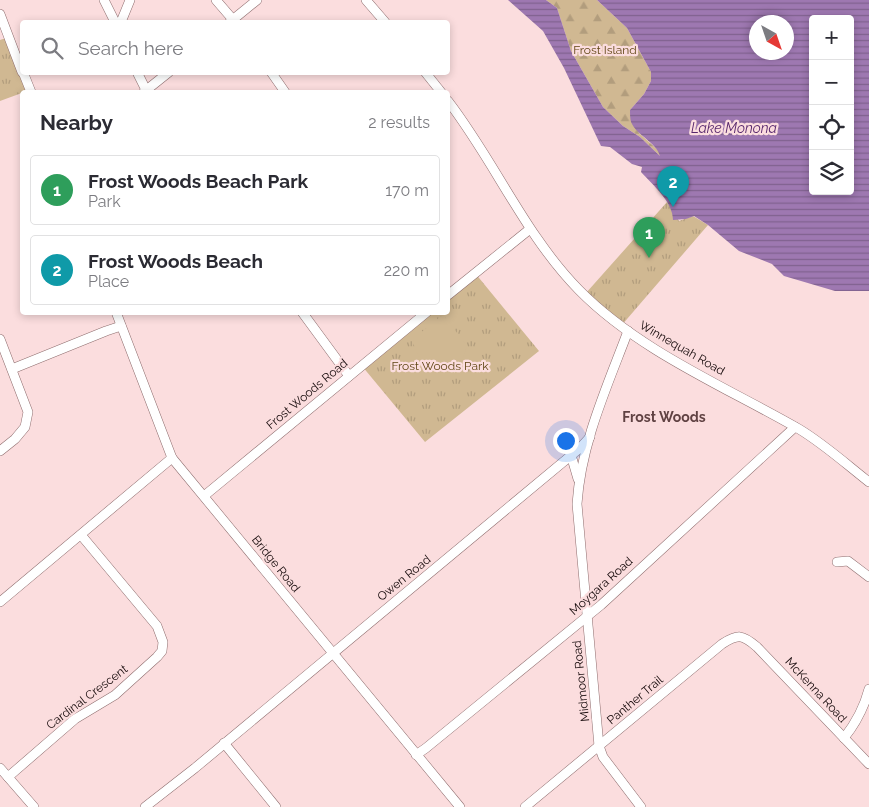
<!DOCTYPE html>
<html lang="en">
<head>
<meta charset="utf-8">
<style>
  body { margin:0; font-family:Raleway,sans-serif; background:#f7f7f7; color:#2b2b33 }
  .controls { position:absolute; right:15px; top:15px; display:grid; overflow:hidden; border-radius:5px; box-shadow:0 2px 8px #0003 }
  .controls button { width:45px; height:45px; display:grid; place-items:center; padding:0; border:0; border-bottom:1px solid #e1e1e2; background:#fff; color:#2b2b33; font:25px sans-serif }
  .compass { position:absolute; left:749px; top:15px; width:45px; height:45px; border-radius:50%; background:#fff; box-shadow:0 2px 8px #0003; rotate:140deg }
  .you { position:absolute; left:565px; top:440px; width:18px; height:18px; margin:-12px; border:4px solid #fff; border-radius:50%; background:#1a73e8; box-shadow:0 0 0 8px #1a73e833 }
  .badge { display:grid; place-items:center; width:32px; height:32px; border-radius:50%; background:#db2777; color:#fff; font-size:16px; font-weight:700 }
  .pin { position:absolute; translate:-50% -41px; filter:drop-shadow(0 1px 2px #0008) }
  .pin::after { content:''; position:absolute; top:26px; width:18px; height:15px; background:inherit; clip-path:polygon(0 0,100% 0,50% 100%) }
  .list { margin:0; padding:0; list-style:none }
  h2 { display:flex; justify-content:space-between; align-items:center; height:65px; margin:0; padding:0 20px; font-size:21px }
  h2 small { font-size:16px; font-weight:400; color:#7c7c81 }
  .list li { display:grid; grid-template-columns:32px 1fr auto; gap:15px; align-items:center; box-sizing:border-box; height:70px; margin:0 10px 10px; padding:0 10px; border:1px solid #e1e1e2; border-radius:5px }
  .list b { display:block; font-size:19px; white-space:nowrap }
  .list p { margin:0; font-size:16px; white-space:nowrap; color:#7c7c81 }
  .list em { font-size:16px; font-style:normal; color:#7c7c81 }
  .icon { flex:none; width:28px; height:28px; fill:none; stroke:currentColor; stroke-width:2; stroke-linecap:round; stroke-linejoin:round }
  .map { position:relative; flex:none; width:869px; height:807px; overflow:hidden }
  .search { position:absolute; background:#fff; box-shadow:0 2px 8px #0003; left:20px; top:20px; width:430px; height:55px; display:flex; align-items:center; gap:12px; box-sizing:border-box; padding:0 18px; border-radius:5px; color:#7c7c81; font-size:19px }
  .panel { position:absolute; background:#fff; box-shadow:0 2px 8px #0003; left:20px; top:90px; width:430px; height:225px; border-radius:5px }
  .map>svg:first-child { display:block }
  .forest { fill:url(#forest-firs) }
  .park { fill:url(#park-tufts) }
  .garden { fill:#d0b892 }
  .water { fill:url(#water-rules); fill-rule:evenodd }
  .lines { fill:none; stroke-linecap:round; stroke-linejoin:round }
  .minor-casing { stroke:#8e6d6e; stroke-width:10 }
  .minor { stroke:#fff; stroke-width:9 }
  .labels { text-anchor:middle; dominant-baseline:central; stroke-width:4.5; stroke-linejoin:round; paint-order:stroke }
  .park-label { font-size:12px; fill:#614615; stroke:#fbddde }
  .street-label { font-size:12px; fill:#15090a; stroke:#fbddde }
  .water-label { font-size:14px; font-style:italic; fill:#58276d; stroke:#fbddde }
  .neighbourhood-label { font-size:14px; font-weight:bold; fill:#604243; stroke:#fbddde }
</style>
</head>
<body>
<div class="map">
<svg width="869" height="807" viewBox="0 0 869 807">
  <defs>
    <pattern id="forest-firs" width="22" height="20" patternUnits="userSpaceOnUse" patternTransform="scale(1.25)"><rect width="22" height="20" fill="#d0b892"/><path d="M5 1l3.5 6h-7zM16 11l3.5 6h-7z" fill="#b29d7d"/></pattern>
    <pattern id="park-tufts" width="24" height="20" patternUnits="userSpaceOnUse" patternTransform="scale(1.25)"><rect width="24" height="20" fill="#d0b892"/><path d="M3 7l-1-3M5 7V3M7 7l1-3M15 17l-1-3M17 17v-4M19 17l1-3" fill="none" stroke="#b29d7d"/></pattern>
    <pattern id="water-rules" width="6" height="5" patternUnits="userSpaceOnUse" patternTransform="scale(1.25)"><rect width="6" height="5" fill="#9e78b1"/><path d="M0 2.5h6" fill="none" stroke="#80618e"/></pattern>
  </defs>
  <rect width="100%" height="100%" fill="#fbddde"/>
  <path class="forest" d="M546,0H597L627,28L651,72V81L644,94L630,110L639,133L659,151L661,157L640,137L623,126L603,107L571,51L557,8Z"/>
  <g class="park">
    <path d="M9,37L30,90L0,101V40Z"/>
    <path d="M667,202L679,221L693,216L708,225L621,326L586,293Z"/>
    <path d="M475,273L539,351L425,442L362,366L427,313L448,312V295Z"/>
  </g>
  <path class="garden" d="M441,316L445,317L467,346C465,351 464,357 461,360C442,381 415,364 413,339Z"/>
  <path class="water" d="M508,0H546L557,8L571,51L603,107L623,126L640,137L660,156C656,142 637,136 631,122C630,119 630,113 630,110L644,94L651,81V72L627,28L597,0H869V291H835L784,276L772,264L739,251L708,225L694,216L686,219L673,220C673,202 653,185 641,172L642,167L632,164L610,147L601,146L564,68L543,31ZM813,19H850V191H813ZM786,22V52H756V22Z"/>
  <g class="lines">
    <defs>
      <g id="minor">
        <path d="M104,0L115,22"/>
        <path d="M216,0L235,22"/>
        <path d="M366,0L385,22"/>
        <path d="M0,14L22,72"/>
        <path d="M121,22L130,0"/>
        <path d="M230,22L257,0"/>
        <path d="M23,72L31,92"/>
        <path d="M137,72L147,92"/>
        <path d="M271,72L285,92"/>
        <path d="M425,72L441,92"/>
        <path d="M144,92L169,72"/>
        <path d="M448,101C495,162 525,235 579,290C639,351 726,387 799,429C824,444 846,464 869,482"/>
        <path d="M448,295L530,229"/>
        <path d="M116,312L172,458L460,807"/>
        <path d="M302,312L349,376"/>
        <path d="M628,331C607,387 581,443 577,504L599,746L603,757L641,807"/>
        <path d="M0,339L28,412L25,427L15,439L0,451"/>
        <path d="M12,369L106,331L121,326"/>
        <path d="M571,455L578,479"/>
        <path d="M204,496L427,312"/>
        <path d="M837,562L848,561L869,577"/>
        <path d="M0,602L172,458"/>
        <path d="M844,738C856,723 864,708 869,689"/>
        <path d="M224,743L276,807"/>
        <path d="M416,755L426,748L601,605L795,427"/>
        <path d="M0,768L34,807"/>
        <path d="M8,777L75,719L115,695L157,657L162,651L163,642L157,626L81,535"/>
        <path d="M145,807L195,768L580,448L590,437"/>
        <path d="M525,807L722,644C738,634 742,634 757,647L869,764"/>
      </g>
    </defs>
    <use href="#minor" class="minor-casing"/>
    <use href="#minor" class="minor"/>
  </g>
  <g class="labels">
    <g class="park-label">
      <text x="605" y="50">Frost Island</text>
      <text x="440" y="366">Frost Woods Park</text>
    </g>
    <g class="street-label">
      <text transform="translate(682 348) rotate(30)">Winnequah Road</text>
      <text transform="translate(307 394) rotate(-40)">Frost Woods Road</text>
      <text transform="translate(276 564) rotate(51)">Bridge Road</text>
      <text transform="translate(404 578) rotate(-39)">Owen Road</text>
      <text transform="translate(601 586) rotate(-42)">Moygara Road</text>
      <text transform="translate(581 681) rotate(-96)">Midmoor Road</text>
      <text transform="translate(816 690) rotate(47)">McKenna Road</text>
      <text transform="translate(87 697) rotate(-37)">Cardinal Crescent</text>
      <text transform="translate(635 700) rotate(-40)">Panther Trail</text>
    </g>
    <g class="water-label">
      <text x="734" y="128">Lake Monona</text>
    </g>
    <g class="neighbourhood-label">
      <text x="664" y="417">Frost Woods</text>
    </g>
  </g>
</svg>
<div class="controls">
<button>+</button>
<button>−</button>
<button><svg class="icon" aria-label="locate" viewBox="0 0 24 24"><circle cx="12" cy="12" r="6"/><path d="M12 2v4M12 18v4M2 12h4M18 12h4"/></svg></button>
<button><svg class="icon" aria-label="layers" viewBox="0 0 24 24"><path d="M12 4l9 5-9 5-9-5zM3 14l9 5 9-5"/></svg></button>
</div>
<svg class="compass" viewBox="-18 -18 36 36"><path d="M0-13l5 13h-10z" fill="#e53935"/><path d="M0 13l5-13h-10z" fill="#7c7c81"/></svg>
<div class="you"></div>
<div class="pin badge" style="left:649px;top:258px;background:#2e9e5b">1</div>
<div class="pin badge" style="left:673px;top:207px;background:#0f9aa8">2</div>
<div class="search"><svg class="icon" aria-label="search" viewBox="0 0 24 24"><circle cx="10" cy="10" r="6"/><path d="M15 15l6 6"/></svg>Search here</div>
<section class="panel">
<h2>Nearby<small>2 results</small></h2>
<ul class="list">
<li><span class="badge" style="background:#2e9e5b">1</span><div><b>Frost Woods Beach Park</b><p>Park</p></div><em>170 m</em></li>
<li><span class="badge" style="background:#0f9aa8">2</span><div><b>Frost Woods Beach</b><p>Place</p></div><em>220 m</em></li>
</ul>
</section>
</div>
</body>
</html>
